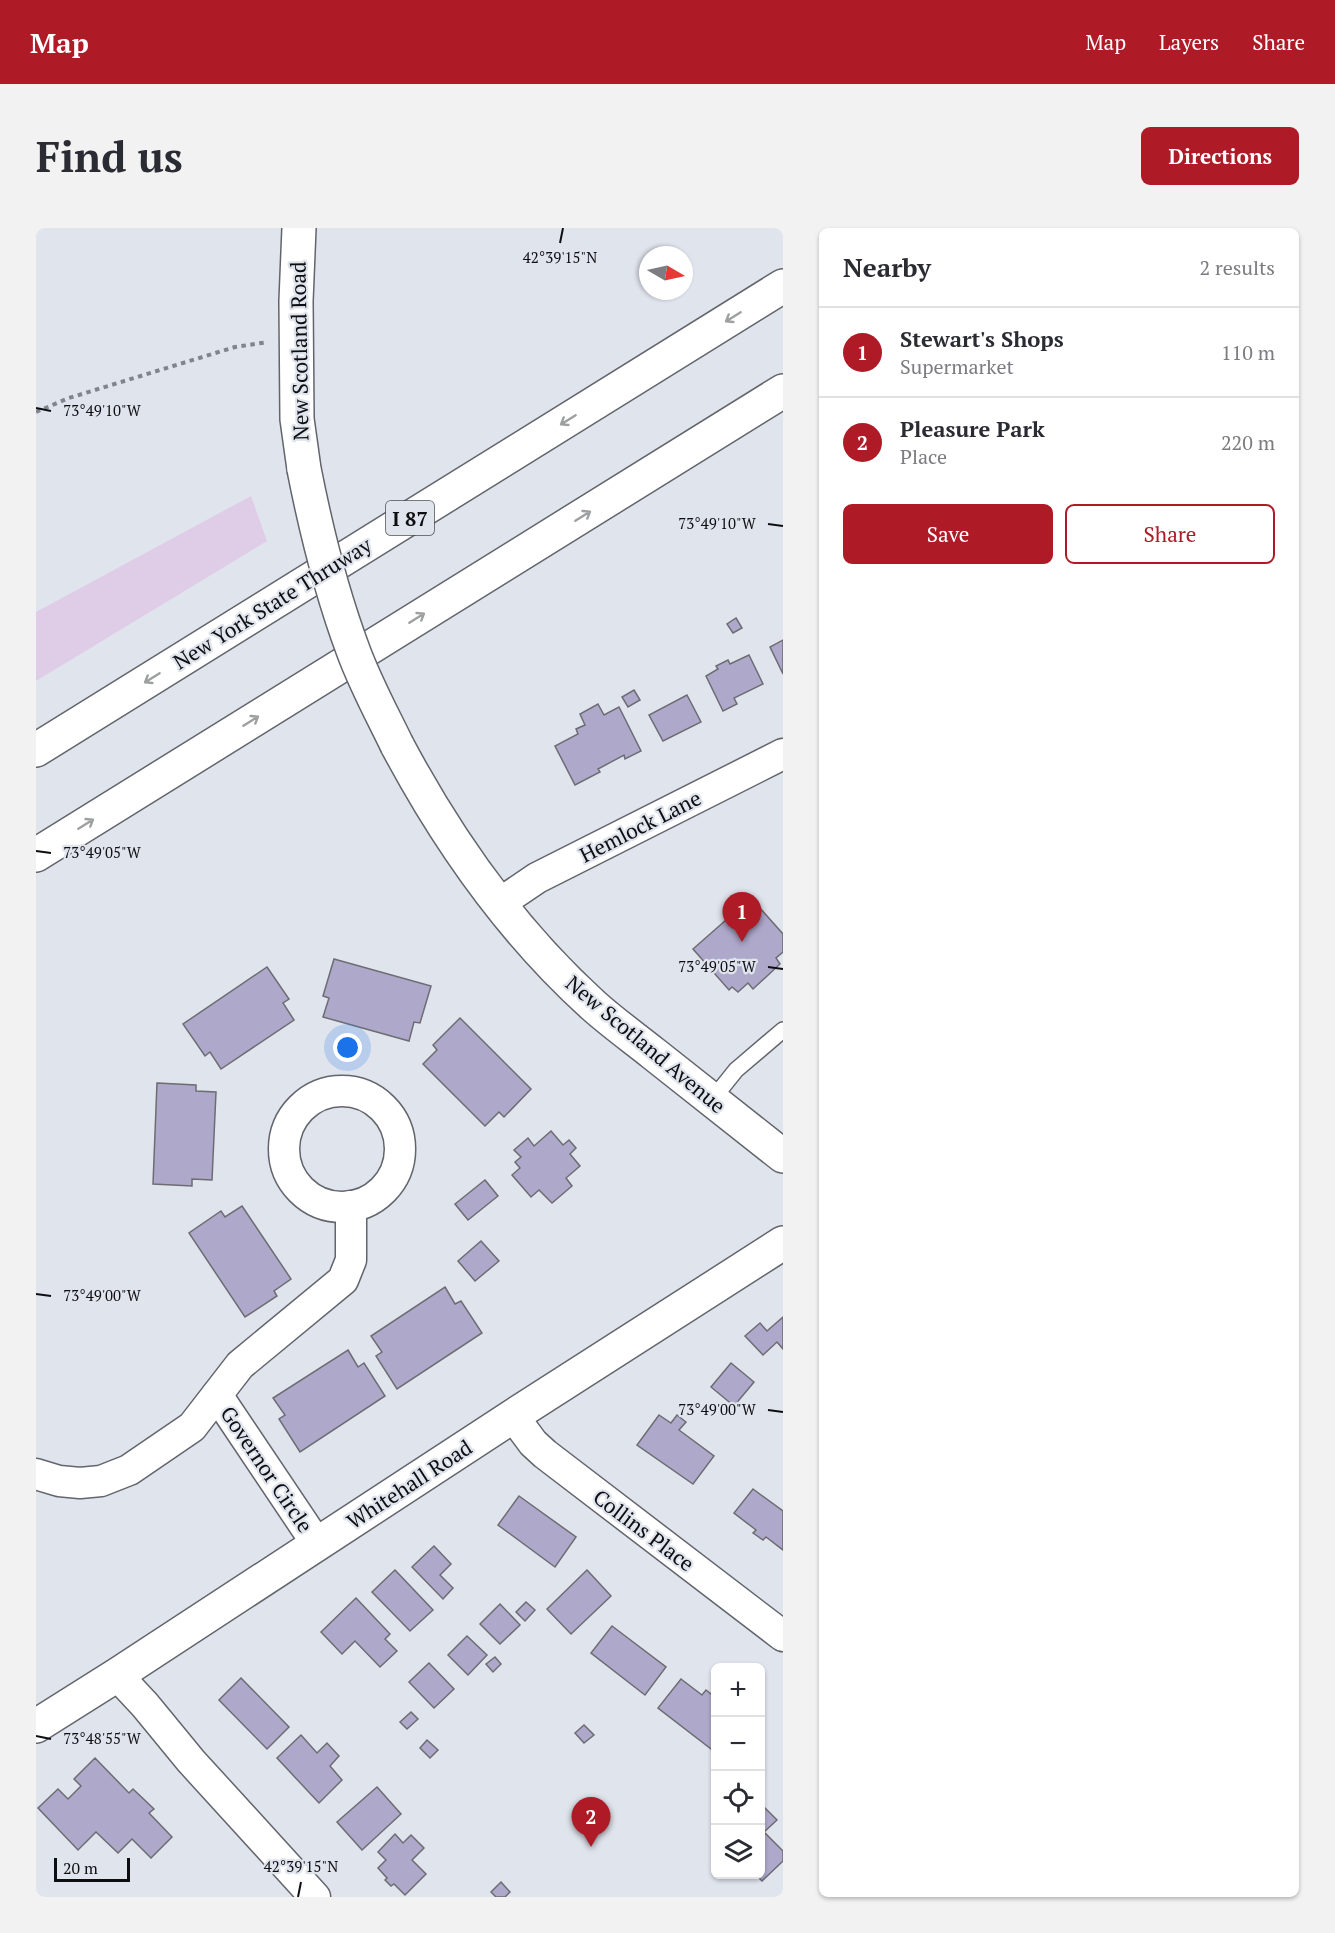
<!DOCTYPE html>
<html lang="en">
<head>
<meta charset="utf-8">
<style>
  body { margin:0; font-family:"PT Serif",serif; background:#f2f2f3; color:#2b2b33 }
  .controls { position:absolute; right:18px; bottom:18px; display:grid; overflow:hidden; border-radius:9px; box-shadow:0 2px 4px #0004 }
  .controls button { width:54px; height:54px; display:grid; place-items:center; padding:0; border:0; border-bottom:2px solid #e1e1e2; background:#fff; color:#2b2b33; font:30px sans-serif }
  .compass { position:absolute; left:603px; top:18px; width:54px; height:54px; border-radius:50%; background:#fff; box-shadow:0 2px 4px #0004; rotate:99deg }
  .scale { position:absolute; left:18px; bottom:15px; width:76px; box-sizing:border-box; padding-left:6px; border:3px solid #0d0e11; border-top:0; font-size:16px; line-height:21px; white-space:nowrap; color:#0d0e11; -webkit-text-stroke:4px #e0e4ed; paint-order:stroke }
  .you { position:absolute; left:312px; top:820px; width:21px; height:21px; margin:-15px; border:4px solid #fff; border-radius:50%; background:#1a73e8; box-shadow:0 0 0 9px #1a73e833 }
  .badge { display:grid; place-items:center; width:39px; height:39px; border-radius:50%; background:#ae1b27; color:#fff; font-size:20px; font-weight:700 }
  .pin { position:absolute; translate:-50% -50px; filter:drop-shadow(0 2px 3px #0008) }
  .pin::after { content:''; position:absolute; top:32px; width:21px; height:18px; background:inherit; clip-path:polygon(0 0,100% 0,50% 100%) }
  .list { margin:0; padding:0; list-style:none }
  h2 { display:flex; justify-content:space-between; align-items:center; height:78px; margin:0; padding:0 24px; font-size:26px }
  h2 small { font-size:20px; font-weight:400; color:#7c7c81 }
  .list li { display:grid; grid-template-columns:39px 1fr auto; gap:18px; align-items:center; box-sizing:border-box; height:90px; padding:0 24px; border-top:2px solid #e1e1e2 }
  .list b { display:block; font-size:22px; white-space:nowrap }
  .list p { margin:0; font-size:20px; white-space:nowrap; color:#7c7c81 }
  .list em { font-size:20px; font-style:normal; color:#7c7c81 }
  .actions { display:flex; gap:12px; padding:18px 24px }
  .actions a { flex:1; padding:14px 0; border:2px solid #ae1b27; border-radius:9px; text-align:center; font-size:21px; color:#ae1b27 }
  .actions .main { background:#ae1b27; color:#fff }
  .icon { flex:none; width:33px; height:33px; fill:none; stroke:currentColor; stroke-width:2; stroke-linecap:round; stroke-linejoin:round }
  .map { position:relative; flex:none; width:747px; height:1669px; overflow:hidden; border-radius:9px }
  header { display:flex; align-items:center; gap:36px; box-sizing:border-box; height:84px; padding:0 30px; background:#ae1b27; color:#fff }
  header strong { font-size:28px }
  nav { display:flex; gap:33px; margin-inline-start:auto; font-size:21px }
  .intro { display:flex; align-items:center; justify-content:space-between; box-sizing:border-box; height:144px; padding:0 36px }
  h1 { margin:0; font-size:42px }
  .button { padding:15px 27px; border-radius:9px; background:#ae1b27; color:#fff; font-size:21px; font-weight:700 }
  main { display:flex; gap:36px; padding:0 36px }
  aside { flex:1; background:#fff; border-radius:9px; box-shadow:0 2px 4px #0004 }
  .map>svg:first-child { display:block }
  .green { fill:#dfcde8 }
  .building { fill:#aea9cb; stroke:#6d6c73; stroke-width:1.5 }
  .lines { fill:none; stroke-linecap:round; stroke-linejoin:round }
  .lane-casing { stroke:#62656c; stroke-width:18 }
  .street-casing { stroke:#62656c; stroke-width:33 }
  .secondary-casing { stroke:#62656c; stroke-width:36 }
  .highway-casing { stroke:#62656c; stroke-width:36 }
  .path { stroke:#81848a; stroke-width:4; stroke-dasharray:4.5 4.5; stroke-linecap:butt }
  .lane { stroke:#fff; stroke-width:15 }
  .street { stroke:#fff; stroke-width:30 }
  .secondary { stroke:#fff; stroke-width:33 }
  .highway { stroke:#fff; stroke-width:33 }
  .secondary-bridge-casing { stroke:#62656c; stroke-width:36; stroke-linecap:butt }
  .secondary-bridge { stroke:#fff; stroke-width:33 }
  .oneway { stroke:#9e9fa0 }
  .ticks { fill:none; stroke:#0d0e11; stroke-width:2 }
  .labels { text-anchor:middle; dominant-baseline:central; stroke-width:4.5; stroke-linejoin:round; paint-order:stroke }
  .shield { fill:#e0e4ed; stroke:#4c4e53; stroke-width:1.5 }
  .shield-label { font-size:20px; font-weight:bold; fill:#0d0e11 }
  .street-label { font-size:21px; fill:#0d0e11; stroke:#e0e4ed }
  .ticks-label { font-size:15px; text-anchor:middle; fill:#0d0e11; stroke:#e0e4ed; stroke-width:4.5; stroke-linejoin:round; paint-order:stroke }
</style>
</head>
<body>
<header>
<strong>Map</strong>
<nav><a>Map</a><a>Layers</a><a>Share</a></nav>
</header>
<div class="intro"><h1>Find us</h1><a class="button">Directions</a></div>
<main>
<div class="map">
<svg width="747" height="1669" viewBox="0 0 747 1669">
  <rect width="100%" height="100%" fill="#e0e4ed"/>
  <path class="green" d="M215,268L231,313L0,453V384Z"/>
  <g class="building">
    <path d="M700,390L706,400L697,405L691,396Z"/>
    <path d="M747,412V446L734,419Z"/>
    <path d="M713,427L727,456L698,470L701,476L687,483L670,448L682,441L680,438L692,432L694,436Z"/>
    <path d="M598,462L604,472L592,479L586,469Z"/>
    <path d="M651,467L665,494L627,513L613,487Z"/>
    <path d="M562,476L568,487L583,479L605,523L589,531L588,527L562,541L564,544L539,557L519,518L542,506L540,501L549,497L544,486Z"/>
    <path d="M715,670L747,706V724L740,730L744,736L717,761L712,755L702,764L696,759L693,762L657,721Z"/>
    <path d="M298,731L395,758L384,795L378,794L373,813L287,789L293,770L287,768Z"/>
    <path d="M231,739L253,771L247,775L258,792L185,841L174,824L169,828L147,796Z"/>
    <path d="M424,790L495,861L468,889L463,884L449,898L387,836L401,822L397,817Z"/>
    <path d="M121,855L160,857V863L180,864L176,952L156,951V958L117,956Z"/>
    <path d="M515,903L527,917L533,912L540,920L534,926L544,938L530,950L536,958L516,975L503,962L495,969L476,947L484,940L479,934L485,929L478,922L492,910L498,918Z"/>
    <path d="M449,952L462,968L432,992L419,976Z"/>
    <path d="M206,978L255,1051L238,1063L241,1068L209,1089L153,1005L185,983L189,989Z"/>
    <path d="M445,1013L463,1033L439,1053L422,1033Z"/>
    <path d="M409,1059L419,1076L425,1073L446,1105L361,1161L340,1128L346,1124L335,1108Z"/>
    <path d="M747,1089V1121L741,1114L727,1127L709,1108L724,1095L731,1103Z"/>
    <path d="M312,1122L322,1139L328,1135L349,1168L264,1224L243,1191L249,1187L237,1170Z"/>
    <path d="M695,1135L718,1154L698,1178L675,1159Z"/>
    <path d="M623,1187L635,1195L641,1187L650,1194L643,1202L678,1228L657,1256L601,1217Z"/>
    <path d="M717,1261L747,1283V1322L730,1309L727,1312L717,1305L720,1302L698,1285Z"/>
    <path d="M483,1268L540,1309L519,1339L462,1297Z"/>
    <path d="M398,1318L415,1336L404,1347L417,1360L407,1371L376,1339Z"/>
    <path d="M359,1342L397,1382L374,1403L336,1364Z"/>
    <path d="M551,1342L575,1368L535,1406L511,1381Z"/>
    <path d="M320,1370L354,1406L349,1411L361,1423L344,1439L319,1413L306,1426L285,1404Z"/>
    <path d="M490,1374L499,1382L489,1393L480,1384Z"/>
    <path d="M464,1376L484,1397L464,1416L444,1396Z"/>
    <path d="M576,1398L630,1439L609,1467L555,1425Z"/>
    <path d="M431,1408L451,1427L432,1447L412,1427Z"/>
    <path d="M459,1429L465,1436L457,1444L450,1436Z"/>
    <path d="M393,1435L418,1461L398,1480L373,1454Z"/>
    <path d="M205,1450L253,1499L231,1521L183,1472Z"/>
    <path d="M645,1451L666,1467L670,1462L680,1470L679,1524L622,1480Z"/>
    <path d="M375,1484L382,1491L371,1501L364,1494Z"/>
    <path d="M548,1497L558,1507L548,1515L539,1505Z"/>
    <path d="M265,1507L281,1525L291,1515L303,1528L294,1538L306,1552L283,1575L241,1530Z"/>
    <path d="M391,1512L402,1522L394,1530L384,1520Z"/>
    <path d="M59,1530L93,1565L97,1561L118,1581L113,1585L136,1609L115,1630L96,1611L82,1625L60,1604L42,1622L2,1580L22,1561L32,1571L45,1558L38,1551Z"/>
    <path d="M341,1559L365,1586L326,1622L301,1594Z"/>
    <path d="M724,1575L741,1592L728,1604L747,1623V1633L726,1653L719,1646H724Z"/>
    <path d="M359,1606L367,1615L375,1607L388,1620L376,1632L390,1646L369,1667L358,1656L355,1658L349,1652L351,1650L342,1640L350,1632L342,1624Z"/>
    <path d="M465,1654L474,1664L469,1669H460L455,1664Z"/>
  </g>
  <g class="lines">
    <defs>
      <path id="lane" d="M676,872L700,842L747,802"/>
      <g id="street">
        <path d="M464,675L501,650L747,526"/>
        <circle cx="306" cy="921" r="58"/>
        <path d="M181,1167L281,1316"/>
        <path d="M477,1188L497,1215L509,1226L747,1408"/>
        <path d="M0,1246L23,1253L44,1255L65,1253L93,1242L156,1199L204,1137L307,1052L315,1032V978"/>
        <path d="M81,1447L109,1477L155,1533L279,1669"/>
      </g>
      <g id="secondary">
        <path d="M263,0L260,73L261,191L268,241"/>
        <path d="M361,517C412,613 477,705 558,778C577,795 598,810 618,826C661,860 704,894 747,928"/>
        <path d="M0,1498L81,1447L477,1188L747,1015"/>
      </g>
      <g id="highway">
        <path d="M0,522L747,58"/>
        <path d="M0,627L747,163"/>
      </g>
    </defs>
    <use href="#lane" class="lane-casing"/>
    <use href="#street" class="street-casing"/>
    <use href="#secondary" class="secondary-casing"/>
    <use href="#highway" class="highway-casing"/>
    <path class="path" d="M0,184L33,170L199,119L232,114"/>
    <use href="#lane" class="lane"/>
    <use href="#street" class="street"/>
    <use href="#secondary" class="secondary"/>
    <use href="#highway" class="highway"/>
    <defs>
      <path id="secondary-bridge" d="M268,241C280,302 295,363 317,422C329,455 346,486 361,517"/>
    </defs>
    <use href="#secondary-bridge" class="secondary-bridge-casing"/>
    <use href="#secondary-bridge" class="secondary-bridge"/>
  </g>
  <defs><path id="oneway-shaft" d="M-6 0H5M1.5-3L5.5 0L1.5 3" fill="none" stroke-width="1.6" stroke-linecap="round" stroke-linejoin="round" transform="scale(1.5)"/></defs>
  <g class="oneway">
    <use href="#oneway-shaft" transform="translate(697 89) rotate(148)"/>
    <use href="#oneway-shaft" transform="translate(532 192) rotate(148)"/>
    <use href="#oneway-shaft" transform="translate(547 288) rotate(-32)"/>
    <use href="#oneway-shaft" transform="translate(381 390) rotate(-32)"/>
    <use href="#oneway-shaft" transform="translate(116 450) rotate(148)"/>
    <use href="#oneway-shaft" transform="translate(215 493) rotate(-32)"/>
    <use href="#oneway-shaft" transform="translate(50 596) rotate(-32)"/>
  </g>
  <path class="ticks" d="M524,15L527,0M0,180L15,183M732,296L747,298M0,623L15,625M732,739L747,741M0,1066L15,1068M732,1182L747,1184M0,1508L15,1511M262,1669L265,1654"/>
  <g class="labels">
    <rect class="shield" x="350" y="273" width="48" height="34" rx="4.5"/>
    <g class="shield-label">
      <text x="374" y="290">I 87</text>
    </g>
    <g class="street-label">
      <text transform="translate(263 123) rotate(-91)">New Scotland Road</text>
      <text transform="translate(236 375) rotate(-32)">New York State Thruway</text>
      <text transform="translate(604 598) rotate(-27)">Hemlock Lane</text>
      <text transform="translate(610 816) rotate(40)">New Scotland Avenue</text>
      <text transform="translate(231 1241) rotate(56)">Governor Circle</text>
      <text transform="translate(373 1256) rotate(-33)">Whitehall Road</text>
      <text transform="translate(608 1302) rotate(37)">Collins Place</text>
    </g>
  </g>
  <g class="ticks-label">
    <text x="524" y="35">42°39'15"N</text>
    <text x="66" y="188">73°49'10"W</text>
    <text x="681" y="301">73°49'10"W</text>
    <text x="66" y="630">73°49'05"W</text>
    <text x="681" y="744">73°49'05"W</text>
    <text x="66" y="1073">73°49'00"W</text>
    <text x="681" y="1187">73°49'00"W</text>
    <text x="66" y="1516">73°48'55"W</text>
    <text x="265" y="1644">42°39'15"N</text>
  </g>
</svg>
<div class="controls">
<button>+</button>
<button>−</button>
<button><svg class="icon" aria-label="locate" viewBox="0 0 24 24"><circle cx="12" cy="12" r="6"/><path d="M12 2v4M12 18v4M2 12h4M18 12h4"/></svg></button>
<button><svg class="icon" aria-label="layers" viewBox="0 0 24 24"><path d="M12 4l9 5-9 5-9-5zM3 14l9 5 9-5"/></svg></button>
</div>
<svg class="compass" viewBox="-18 -18 36 36"><path d="M0-13l5 13h-10z" fill="#e53935"/><path d="M0 13l5-13h-10z" fill="#7c7c81"/></svg>
<div class="scale">20 m</div>
<div class="you"></div>
<div class="pin badge" style="left:706px;top:714px">1</div>
<div class="pin badge" style="left:555px;top:1619px">2</div>
</div>
<aside>
<h2>Nearby<small>2 results</small></h2>
<ul class="list">
<li><span class="badge">1</span><div><b>Stewart's Shops</b><p>Supermarket</p></div><em>110 m</em></li>
<li><span class="badge">2</span><div><b>Pleasure Park</b><p>Place</p></div><em>220 m</em></li>
</ul>
<div class="actions"><a class="main">Save</a><a>Share</a></div>
</aside>
</main>
</body>
</html>
